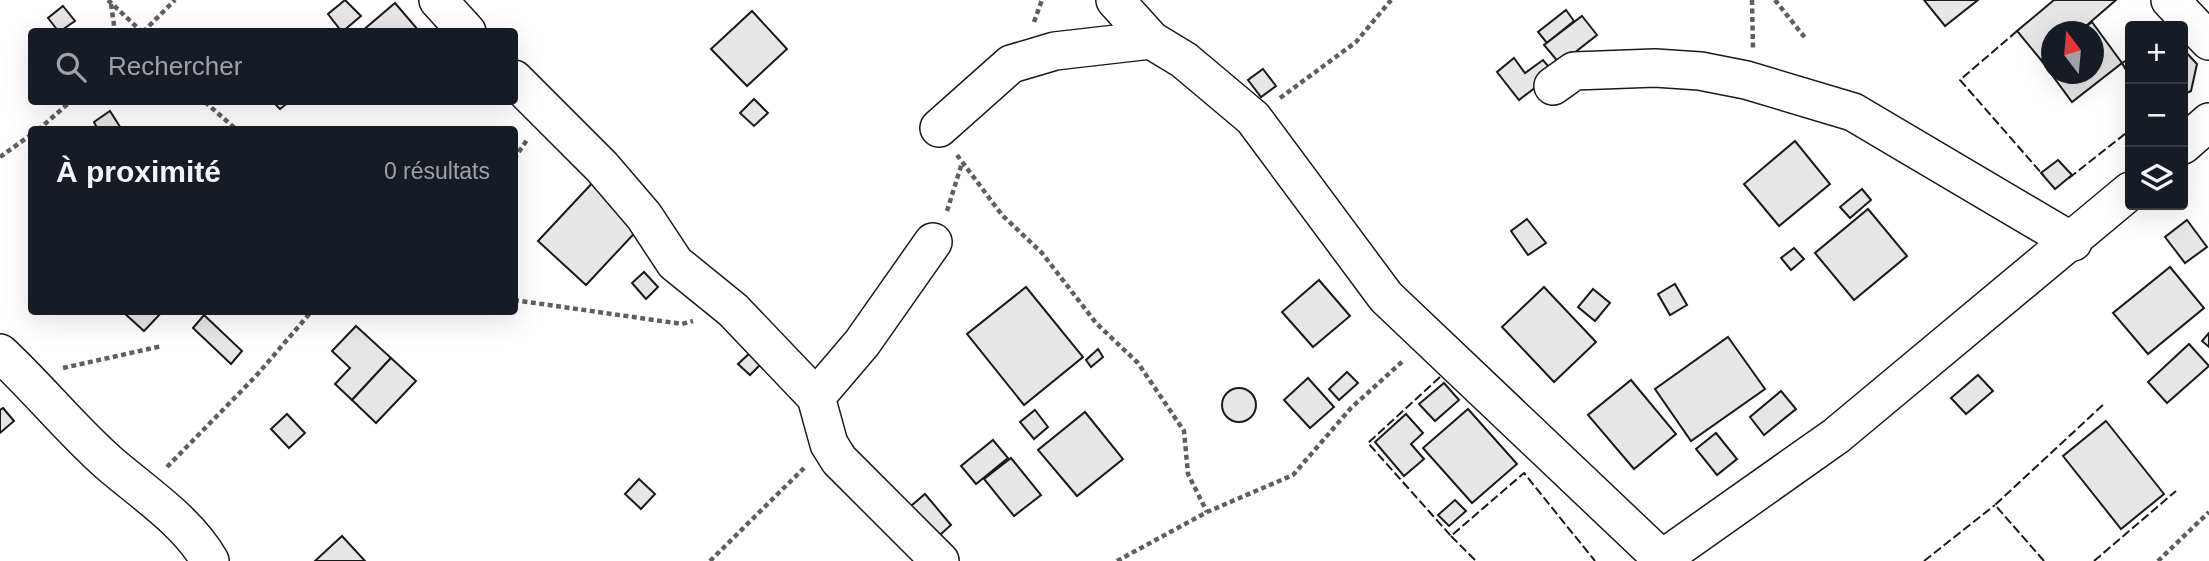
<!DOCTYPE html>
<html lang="fr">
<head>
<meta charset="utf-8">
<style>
  body { margin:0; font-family:Arial,sans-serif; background:#242831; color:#f1f3f6 }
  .controls { position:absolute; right:21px; top:21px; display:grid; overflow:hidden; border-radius:7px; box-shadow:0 7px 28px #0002 }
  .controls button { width:63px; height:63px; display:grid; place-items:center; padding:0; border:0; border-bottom:2px solid #363941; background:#171b24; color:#f1f3f6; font:35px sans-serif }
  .compass { position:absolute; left:2041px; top:21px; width:63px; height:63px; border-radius:50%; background:#171b24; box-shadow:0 7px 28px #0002; rotate:344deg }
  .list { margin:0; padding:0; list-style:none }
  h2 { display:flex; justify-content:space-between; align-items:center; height:91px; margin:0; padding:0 28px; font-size:30px }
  h2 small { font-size:23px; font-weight:400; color:#9ea1a6 }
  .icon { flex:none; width:38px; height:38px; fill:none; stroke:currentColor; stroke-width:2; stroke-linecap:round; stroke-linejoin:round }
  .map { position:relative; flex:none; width:2209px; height:561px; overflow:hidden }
  .search { position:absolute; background:#171b24; box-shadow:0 7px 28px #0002; left:28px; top:28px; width:490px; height:77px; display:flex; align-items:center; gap:18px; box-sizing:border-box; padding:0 24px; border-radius:7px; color:#9ea1a6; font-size:26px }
  .panel { position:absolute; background:#171b24; box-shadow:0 7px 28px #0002; left:28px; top:126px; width:490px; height:189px; border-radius:7px }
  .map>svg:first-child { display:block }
  .building { fill:#e6e6e6; stroke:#1a1a1a; stroke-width:2 }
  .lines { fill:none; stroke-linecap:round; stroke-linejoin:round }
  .minor-casing { stroke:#1a1a1a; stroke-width:40 }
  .path { stroke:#5f5f5f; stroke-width:4.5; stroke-dasharray:5 3.5; stroke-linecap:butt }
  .minor { stroke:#fff; stroke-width:37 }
  .fence { stroke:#1a1a1a; stroke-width:2; stroke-dasharray:9 3.5; stroke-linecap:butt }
</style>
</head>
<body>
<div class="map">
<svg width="2209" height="561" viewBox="0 0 2209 561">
  <rect width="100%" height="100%" fill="#fff"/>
  <g class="building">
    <path d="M345,0L361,16L342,32L328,14Z"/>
    <path d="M1924,0H1978L1945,26Z"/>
    <path d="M2054,0H2116L2079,32H2052V52L2041,60L2017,31Z"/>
    <path d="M395,3L419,31L361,32Z"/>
    <path d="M63,6L75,21L59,32L48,18Z"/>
    <path d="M1566,10L1574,21L1547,43L1538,32Z"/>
    <path d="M752,11L787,49L747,86L711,49Z"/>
    <path d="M1582,16L1597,35L1560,64L1544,45Z"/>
    <path d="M2092,22L2122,63L2072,102L2041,60L2052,52V74H2094V32H2079Z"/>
    <path d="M2183,49L2197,64L2191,91L2183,95Z"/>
    <path d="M1514,58L1525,73L1543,60L1554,73L1519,100L1497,72Z"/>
    <path d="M2130,58V77L2122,63Z"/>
    <path d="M1263,69L1276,86L1261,97L1248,80Z"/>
    <path d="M754,99L768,113L754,126L740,113Z"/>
    <path d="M273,102H289L280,109Z"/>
    <path d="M110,111L122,130H98L94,122Z"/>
    <path d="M1795,141L1830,184L1779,226L1744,184Z"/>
    <path d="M2058,160L2072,175L2055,189L2041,173Z"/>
    <path d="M596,179L644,223L586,285L538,241Z"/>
    <path d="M1862,189L1871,200L1850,218L1840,207Z"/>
    <path d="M1868,209L1907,256L1854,300L1815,253Z"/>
    <path d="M1527,219L1546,243L1528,255L1511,231Z"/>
    <path d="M2187,220L2207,247L2185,263L2165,237Z"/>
    <path d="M1794,248L1804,259L1791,270L1781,258Z"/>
    <path d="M2170,267L2204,308L2148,354L2113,313Z"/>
    <path d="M644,272L658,287L646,299L632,283Z"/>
    <path d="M1319,280L1350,316L1313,347L1282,312Z"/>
    <path d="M1675,284L1687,305L1670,315L1658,294Z"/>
    <path d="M1026,287L1083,357L1024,405L967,334Z"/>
    <path d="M1544,287L1596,342L1554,382L1502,327Z"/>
    <path d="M1593,289L1610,303L1595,321L1578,307Z"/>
    <path d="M123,312H162L144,331Z"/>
    <path d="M204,315L242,351L231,364L193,328Z"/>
    <path d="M356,326L391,358L352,400L335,384L350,368L332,351Z"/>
    <path d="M2209,333V347L2202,341Z"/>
    <path d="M1728,337L1765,389L1691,441L1655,389Z"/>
    <path d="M2189,344L2209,366L2167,403L2148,382Z"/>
    <path d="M1098,349L1103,357L1091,367L1086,360Z"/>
    <path d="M752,351L763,362L750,375L738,364Z"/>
    <path d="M391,358L416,381L376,423L352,400Z"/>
    <path d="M1347,372L1358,383L1339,400L1329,389Z"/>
    <path d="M1978,375L1993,391L1966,414L1951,398Z"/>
    <path d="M1308,378L1334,407L1310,428L1284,400Z"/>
    <path d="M1631,380L1676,434L1634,469L1588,415Z"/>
    <path d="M1444,383L1459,400L1435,421L1419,404Z"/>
    <circle cx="1239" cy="405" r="17"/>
    <path d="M1781,391L1796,409L1764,435L1750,417Z"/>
    <path d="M3,408L14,421L0,433V410Z"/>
    <path d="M1468,409L1517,464L1472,503L1423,448Z"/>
    <path d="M1035,410L1048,427L1034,439L1020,422Z"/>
    <path d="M1085,412L1123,459L1077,496L1038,450Z"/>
    <path d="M287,414L305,433L289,448L271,429Z"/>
    <path d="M1406,414L1423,433L1411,444L1424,459L1404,476L1375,442Z"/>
    <path d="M2106,421L2164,494L2121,529L2063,456Z"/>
    <path d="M1716,433L1737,459L1717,475L1696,449Z"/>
    <path d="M993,440L1008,458L976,484L961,466Z"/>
    <path d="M1011,458L1041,495L1014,516L984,479Z"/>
    <path d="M639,479L655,494L641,509L625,494Z"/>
    <path d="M925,494L951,525L932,542L905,511Z"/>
    <path d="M1455,500L1466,511L1449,526L1438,515Z"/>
    <path d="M342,536L365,561H315Z"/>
  </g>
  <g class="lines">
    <defs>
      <g id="minor">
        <path d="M438,0L467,32"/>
        <path d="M1115,0L1151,40L1184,60L1253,118L1386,297L1662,559"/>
        <path d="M2170,0L2209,41"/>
        <path d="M514,79L602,167L644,216L675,263L733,310L816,397"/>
        <path d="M1553,86L1574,71L1655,68L1700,71L1746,80L1853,112L2073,242"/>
        <path d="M939,128L1011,64L1055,51L1151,40"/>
        <path d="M2183,145L2209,122"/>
        <path d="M933,242L862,343L816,397L829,444L839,460L940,561"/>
        <path d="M0,353C38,388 71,430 110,464C145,494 187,521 210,561"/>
        <path d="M1659,561L1836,436L2130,191"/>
      </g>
    </defs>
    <use href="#minor" class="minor-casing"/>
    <g class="path">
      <path d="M108,0L142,32"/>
      <path d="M1752,0L1753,48"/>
      <path d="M1775,0L1806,39"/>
      <path d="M111,4L115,32"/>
      <path d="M1034,22L1042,0"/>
      <path d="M143,32L175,0"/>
      <path d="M1280,98L1356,42L1391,0"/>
      <path d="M205,102L237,130"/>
      <path d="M38,130L70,102"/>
      <path d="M957,155L1002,215L1042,253L1096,323L1138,363L1184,431L1188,474L1207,512"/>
      <path d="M0,157L32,134"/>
      <path d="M514,159L527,140"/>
      <path d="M947,211L962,163"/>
      <path d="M514,300L682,324L693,321"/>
      <path d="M63,368L162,346"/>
      <path d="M167,467L256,376L311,312"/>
      <path d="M710,561L804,468"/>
      <path d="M1117,561L1207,512L1293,475L1351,408L1404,360"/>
      <path d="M2158,561L2209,512"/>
    </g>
    <use href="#minor" class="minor"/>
    <g class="fence">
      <path d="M2017,31L1960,80L2044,176"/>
      <path d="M2069,178L2130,130"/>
      <path d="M1440,377L1368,443L1451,536L1524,473L1595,561"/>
      <path d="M1451,536L1476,561"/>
      <path d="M1924,561L1995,505"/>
      <path d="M2044,561L1995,505L2105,403"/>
      <path d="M2094,561L2176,491"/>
    </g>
  </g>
</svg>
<div class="controls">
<button>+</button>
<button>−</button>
<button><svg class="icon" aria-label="layers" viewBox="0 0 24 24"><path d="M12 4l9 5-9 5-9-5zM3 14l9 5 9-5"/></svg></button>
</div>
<svg class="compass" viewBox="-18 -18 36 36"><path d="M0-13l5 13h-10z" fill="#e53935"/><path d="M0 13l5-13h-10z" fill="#9ea1a6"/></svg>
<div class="search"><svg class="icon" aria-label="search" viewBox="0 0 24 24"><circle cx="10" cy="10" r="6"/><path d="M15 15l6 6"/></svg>Rechercher</div>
<section class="panel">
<h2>À proximité<small>0 résultats</small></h2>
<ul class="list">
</ul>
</section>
</div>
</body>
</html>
